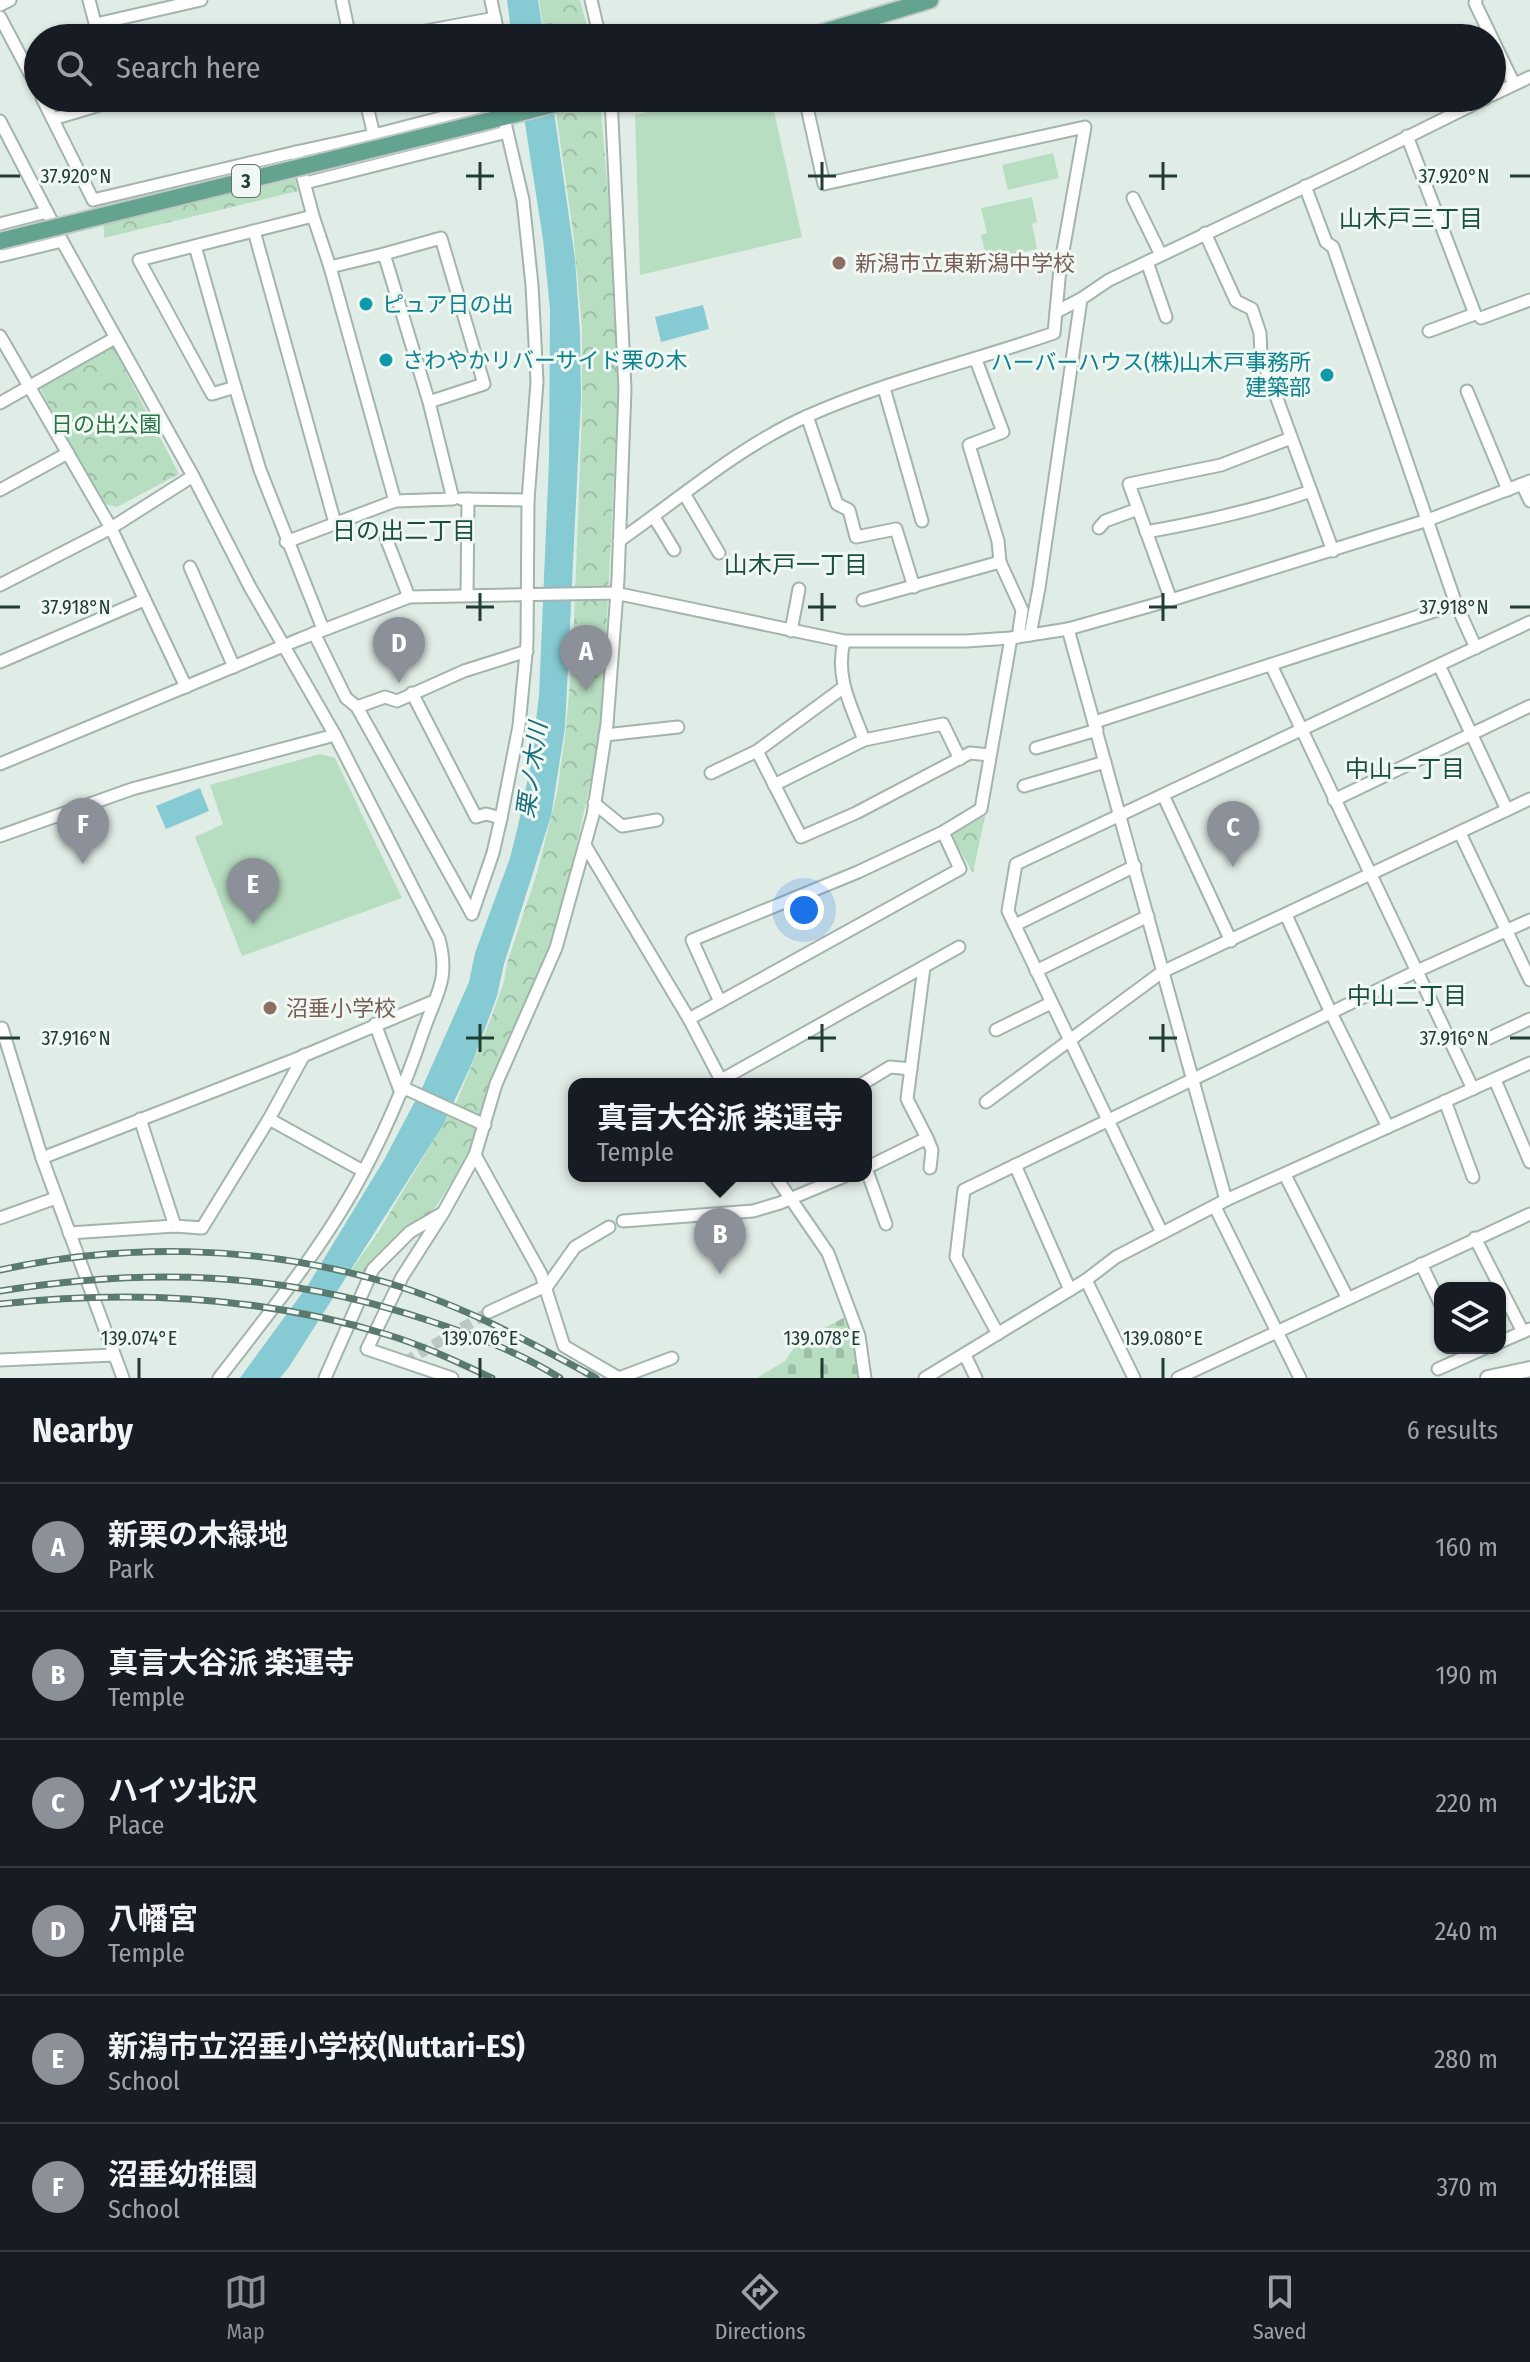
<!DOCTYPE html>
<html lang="en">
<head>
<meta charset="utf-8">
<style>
  body { margin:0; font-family:"Fira Sans Condensed","Noto Sans JP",sans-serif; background:#242831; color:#f1f3f6 }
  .controls { position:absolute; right:24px; bottom:24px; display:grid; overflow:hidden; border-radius:16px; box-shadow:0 2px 6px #0004 }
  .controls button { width:72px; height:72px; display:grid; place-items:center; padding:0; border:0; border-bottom:2px solid #363941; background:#171b24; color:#f1f3f6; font:40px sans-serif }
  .you { position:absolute; left:804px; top:910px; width:28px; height:28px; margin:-20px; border:6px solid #fff; border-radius:50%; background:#1a73e8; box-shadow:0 0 0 12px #1a73e833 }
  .badge { display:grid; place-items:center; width:52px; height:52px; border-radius:50%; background:#8c9099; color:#fff; font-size:26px; font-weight:700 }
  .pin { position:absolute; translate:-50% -66px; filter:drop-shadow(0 2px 4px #0008) }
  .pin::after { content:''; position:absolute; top:42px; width:28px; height:24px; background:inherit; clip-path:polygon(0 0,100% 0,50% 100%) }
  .popup { position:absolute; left:568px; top:1078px; width:304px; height:104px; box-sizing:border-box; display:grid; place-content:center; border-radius:16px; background:#171b24; filter:drop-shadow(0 2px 6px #0005); font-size:26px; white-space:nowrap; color:#9ea1a6 }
  .popup b { font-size:30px; color:#f1f3f6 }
  .popup::after { content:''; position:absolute; left:50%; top:100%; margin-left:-16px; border:16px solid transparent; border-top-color:#171b24 }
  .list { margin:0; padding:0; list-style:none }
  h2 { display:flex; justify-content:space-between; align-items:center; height:104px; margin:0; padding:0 32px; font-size:34px }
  h2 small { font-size:26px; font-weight:400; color:#9ea1a6 }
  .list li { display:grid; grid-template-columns:52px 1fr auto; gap:24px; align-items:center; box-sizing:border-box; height:128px; padding:0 32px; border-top:2px solid #363941 }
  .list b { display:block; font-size:30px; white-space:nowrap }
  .list p { margin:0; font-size:26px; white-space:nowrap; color:#9ea1a6 }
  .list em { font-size:26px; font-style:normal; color:#9ea1a6 }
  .icon { flex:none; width:44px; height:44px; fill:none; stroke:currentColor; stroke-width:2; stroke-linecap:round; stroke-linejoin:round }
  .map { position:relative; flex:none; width:1530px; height:1378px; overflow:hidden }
  .search { position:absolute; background:#171b24; box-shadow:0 2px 6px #0004; left:24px; right:24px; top:24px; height:88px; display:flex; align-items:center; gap:20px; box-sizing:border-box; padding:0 28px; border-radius:44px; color:#9ea1a6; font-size:30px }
  .sheet { height:872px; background:#171b24 }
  nav { display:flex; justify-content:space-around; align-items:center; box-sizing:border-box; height:112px; border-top:2px solid #363941; background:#171b24; font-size:22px; color:#9ea1a6 }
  nav a { display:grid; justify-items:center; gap:4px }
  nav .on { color:#8c9099 }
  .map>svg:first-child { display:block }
  .green { fill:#b8dec1 }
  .cemetery { fill:url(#cemetery-stones) }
  .park { fill:url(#park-crowns) }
  .water { fill:#86cad3 }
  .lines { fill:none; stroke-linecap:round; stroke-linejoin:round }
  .minor-tunnel { stroke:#bac9c2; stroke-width:11; stroke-dasharray:11 5.5; stroke-linecap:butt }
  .minor-casing { stroke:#a3b4ad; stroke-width:15 }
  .tertiary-casing { stroke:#a3b4ad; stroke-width:18 }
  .primary-casing { stroke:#c1c9c6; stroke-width:20 }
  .minor { stroke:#fff; stroke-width:11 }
  .tertiary { stroke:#fff; stroke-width:14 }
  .primary { stroke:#63a390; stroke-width:16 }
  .rail-casing { stroke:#5a796f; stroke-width:7 }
  .rail { stroke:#f1f8f4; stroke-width:4; stroke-dasharray:12; stroke-linecap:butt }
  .primary-bridge-casing { stroke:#c1c9c6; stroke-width:20; stroke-linecap:butt }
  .primary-bridge { stroke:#63a390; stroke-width:16 }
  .ticks { fill:none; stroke:#203d34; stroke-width:3 }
  .education-dot { fill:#8d6e63; stroke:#f1f8f4; stroke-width:3 }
  .culture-dot { fill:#0f9aa8; stroke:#f1f8f4; stroke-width:3 }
  .labels { text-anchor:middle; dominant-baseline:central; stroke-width:6; stroke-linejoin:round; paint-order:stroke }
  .shield { fill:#f1f8f4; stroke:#5f756e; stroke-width:2 }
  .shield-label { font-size:20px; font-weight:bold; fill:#203d34 }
  .education-label { font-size:22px; fill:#785e54; stroke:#f1f8f4; text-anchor:start }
  .culture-label { font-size:22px; fill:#0d838f; stroke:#f1f8f4; text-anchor:start }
  .park-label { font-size:22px; fill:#297544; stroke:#f1f8f4 }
  .neighbourhood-label { font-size:24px; fill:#1b5041; stroke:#f1f8f4 }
  .water-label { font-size:24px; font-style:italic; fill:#186e7b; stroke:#f1f8f4 }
  .ticks-label { font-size:20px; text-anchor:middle; fill:#203d34; stroke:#f1f8f4; stroke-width:6; stroke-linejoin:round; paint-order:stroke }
</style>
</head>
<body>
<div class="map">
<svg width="1530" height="1378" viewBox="0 0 1530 1378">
  <defs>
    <pattern id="cemetery-stones" width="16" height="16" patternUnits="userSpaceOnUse" patternTransform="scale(2)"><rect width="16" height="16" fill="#b8dec1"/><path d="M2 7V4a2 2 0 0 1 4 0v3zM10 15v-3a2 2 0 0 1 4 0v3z" fill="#9ebfa6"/></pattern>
    <pattern id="park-crowns" width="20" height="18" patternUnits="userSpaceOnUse" patternTransform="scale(2)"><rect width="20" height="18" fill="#b8dec1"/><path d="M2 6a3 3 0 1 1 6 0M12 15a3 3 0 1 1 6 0" fill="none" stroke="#9ebfa6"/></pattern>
  </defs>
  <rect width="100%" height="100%" fill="#e0ece6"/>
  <g class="green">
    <path d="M703,98H771L802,237L640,275L635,115Z"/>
    <path d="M1053,153L1059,178L1008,190L1002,165Z"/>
    <path d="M1032,197L1037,222L1032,224L1037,249L987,260L981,235L987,233L981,208Z"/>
    <path d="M320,754L335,758L402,898L242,956L195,837L223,824L210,785Z"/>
  </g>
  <path class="cemetery" d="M847,1316L860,1378H757L785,1361L798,1342Z"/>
  <g class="park">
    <path d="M539,0H580L590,38H545Z"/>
    <path d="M554,98H600L616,294L619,382L602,712L596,758L574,857L577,858L552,950L493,1076L471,1152L433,1211L400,1235L366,1276L350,1272L379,1231L457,1101L490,1021L504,981L507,963L537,873L557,793L566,729L573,648L582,411V328L573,232Z"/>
    <path d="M270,166L275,183L295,179L298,191L104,238L103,207Z"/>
    <path d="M112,345L179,474L117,507L100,503L38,384Z"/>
    <path d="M985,816L973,873L953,838L955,832Z"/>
  </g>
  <g class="water">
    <path d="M507,0H538L544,38H512Z"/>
    <path d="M521,98H552L575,259L580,333L581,398L565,728L551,816L504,964L497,996L473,1061L443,1125L289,1367L280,1378H240L308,1285L384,1160L423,1086L469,982L475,953L510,858L518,826L530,768L539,696L549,460L550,309L543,239Z"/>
    <path d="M703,305L709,329L661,342L655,317Z"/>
    <path d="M200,788L209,811L166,829L156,806Z"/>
  </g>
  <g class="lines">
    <g class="minor-tunnel">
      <path d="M405,1362L489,1312"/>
      <path d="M587,1378L595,1364"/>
    </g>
    <defs>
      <g id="minor">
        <path d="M89,0L99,38"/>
        <path d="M342,0L350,38"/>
        <path d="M491,0L499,38"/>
        <path d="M591,0L600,38"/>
        <path d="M1476,0L1475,3L1514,84"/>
        <path d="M0,5L10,0"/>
        <path d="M0,17L38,89"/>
        <path d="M96,24L201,0"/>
        <path d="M388,38L495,18"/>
        <path d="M1492,95L1530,77"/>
        <path d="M42,98L93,200L296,152"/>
        <path d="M365,98L374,135"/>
        <path d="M805,98L824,184L1085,127L1060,268L1056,312"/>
        <path d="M53,119L113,101L134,98"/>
        <path d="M0,121L62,241L193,476L250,587L335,735"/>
        <path d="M1407,136L1475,314L1429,331"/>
        <path d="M305,183L507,132"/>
        <path d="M1305,186L1326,242L1333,247L1456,604L1476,648"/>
        <path d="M1133,198L1161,255"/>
        <path d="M313,216L296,152L374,135L494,104L502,110"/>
        <path d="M0,224L47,212"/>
        <path d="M254,231L335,523"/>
        <path d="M1205,233L1236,301L1252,309L1260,333L1261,355L1333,551"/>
        <path d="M195,246L235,387"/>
        <path d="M0,256L62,241"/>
        <path d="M1147,262L1166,317"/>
        <path d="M330,267L384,254"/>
        <path d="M1481,318L1530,300"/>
        <path d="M0,336L111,528L186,687"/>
        <path d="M976,360L1003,432L969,445L998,541L1000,562L1022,610L1018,637"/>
        <path d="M884,388L922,521"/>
        <path d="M1467,391L1508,490"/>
        <path d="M0,403L115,338"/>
        <path d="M807,416L837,504L849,510L856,537L896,529L914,587"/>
        <path d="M1522,484L1530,501"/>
        <path d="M0,490L68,453"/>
        <path d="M685,495L719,553"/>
        <path d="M461,499L528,500"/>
        <path d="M654,517L674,550"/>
        <path d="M1099,528L1105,521L1138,509"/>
        <path d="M1146,532C1202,522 1257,510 1311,491"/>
        <path d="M386,538L409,597"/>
        <path d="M619,541C682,497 742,444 812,414C890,380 974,361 1054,333L1056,312L1081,299L1109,280L1351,165L1486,98"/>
        <path d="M286,542L395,501"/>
        <path d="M190,567L234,667"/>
        <path d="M0,585L111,528L193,476"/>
        <path d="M467,595L468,499"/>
        <path d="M863,600L1000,562"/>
        <path d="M1171,600L1129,484L1221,465L1291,438"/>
        <path d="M323,629L260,470L235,387L212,394L139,260L313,216L330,267L395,501L453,499L429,402L384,254L441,238L484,384L429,402"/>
        <path d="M1068,629L1226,1200"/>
        <path d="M791,631L799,589"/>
        <path d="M314,633L346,698L357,707L472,914"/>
        <path d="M1030,635L1039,588L1081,299"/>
        <path d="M844,641C835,678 851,705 864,740"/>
        <path d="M0,662L144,600"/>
        <path d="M1271,665L1473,1089"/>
        <path d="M1439,665L1507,810"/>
        <path d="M844,687L757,751L801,837L856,813L970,753L990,755"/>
        <path d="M412,693L476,817L486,814L501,818"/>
        <path d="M357,707L385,697L397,701L464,671L527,651"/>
        <path d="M1095,722L1456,604"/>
        <path d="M605,735L678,727"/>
        <path d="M1036,748L1097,730"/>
        <path d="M0,764L300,639L409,597L615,593L844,641H966L1011,638L1068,629L1171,600L1428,520L1530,481"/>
        <path d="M711,773L757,751"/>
        <path d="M774,785L864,740L943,724L960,759"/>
        <path d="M1024,786L1105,762"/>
        <path d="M1163,795L1231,941"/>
        <path d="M1334,800L1530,706"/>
        <path d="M594,803L622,826L657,820"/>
        <path d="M1460,833L1530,980"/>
        <path d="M0,836L132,789L335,735L439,939C450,980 436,994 423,1032C405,1086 382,1139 354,1189C316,1256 266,1317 219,1378"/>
        <path d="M585,845L689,1019L723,1084"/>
        <path d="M472,914L493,853L501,818L519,726L527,643L528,500L537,382L532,285L523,200L502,110L505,98"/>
        <path d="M1286,915L1331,1013L1388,1127"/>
        <path d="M1015,925L1135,866"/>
        <path d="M1036,971L1148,916"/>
        <path d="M720,1002L692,940L858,872L943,832L981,809L1011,638"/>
        <path d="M689,1019L960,869L943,832"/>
        <path d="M375,1024L401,1093"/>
        <path d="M0,1029L2,1028L42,1158L123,1378"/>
        <path d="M996,1030L1051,1003"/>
        <path d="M1485,1040L1530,1019"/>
        <path d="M721,1080L959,947"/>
        <path d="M1495,1080L1530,1162"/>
        <path d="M862,1084L890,1067L911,1069"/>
        <path d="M404,1088L485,1125"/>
        <path d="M1445,1101L1473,1177"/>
        <path d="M986,1102L1162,972L1530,799"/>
        <path d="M140,1119L175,1226"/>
        <path d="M269,1119L363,1171"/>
        <path d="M927,1138L932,1150L930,1168"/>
        <path d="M475,1155L541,1274L564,1346L619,1378"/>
        <path d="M42,1158L296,1059L434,1001"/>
        <path d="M1015,1165L1070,1290"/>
        <path d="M866,1168L927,1138L907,1099L924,967"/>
        <path d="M866,1168L886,1224"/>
        <path d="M1285,1175L1347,1297"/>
        <path d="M775,1176L828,1253L859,1336L865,1378"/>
        <path d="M1215,1207L1300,1378"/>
        <path d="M0,1218L56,1198"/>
        <path d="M623,1221L753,1211L780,1203L845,1176"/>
        <path d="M69,1233L175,1226L202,1228L269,1119L304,1055"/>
        <path d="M1162,1233L1008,911L1016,864L1530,622"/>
        <path d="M1475,1238L1523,1332"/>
        <path d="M1421,1264L1440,1303"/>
        <path d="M1086,1280L1134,1378"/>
        <path d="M489,1312L548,1285L575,1247L609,1227"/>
        <path d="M998,1334L956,1257L964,1190L1417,971L1530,920"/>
        <path d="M1500,1342L1530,1329"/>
        <path d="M965,1355L976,1378"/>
        <path d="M0,1360L114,1355"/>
        <path d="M1438,1369L1485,1348"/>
        <path d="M325,1378L373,1269L410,1232L441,1214"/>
        <path d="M452,1378L367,1349L402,1277L443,1213L475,1155L496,1084L556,948L593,815L607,724L618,579L625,389L611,98"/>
        <path d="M619,1378L672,1358"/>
        <path d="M925,1378L1086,1280L1116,1257L1226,1200L1530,1063"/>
        <path d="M1178,1378L1530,1214"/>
      </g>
      <path id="tertiary" d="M1488,1378L1530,1369"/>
      <g id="primary">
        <path d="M804,38L930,0"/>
        <path d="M492,120L578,98"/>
      </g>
    </defs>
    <use href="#minor" class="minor-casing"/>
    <use href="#tertiary" class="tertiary-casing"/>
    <use href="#primary" class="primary-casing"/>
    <use href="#minor" class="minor"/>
    <use href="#tertiary" class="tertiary"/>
    <use href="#primary" class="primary"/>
    <defs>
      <g id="rail">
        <path d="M0,1270C123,1243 252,1245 374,1279C452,1300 525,1339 596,1378"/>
        <path d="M0,1291C150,1267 282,1272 427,1320C473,1335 519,1352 560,1378"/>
        <path d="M0,1304C129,1290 260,1296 385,1334C422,1345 458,1362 492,1378"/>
      </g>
    </defs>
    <use href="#rail" class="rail-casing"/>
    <use href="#rail" class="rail"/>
    <defs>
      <path id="primary-bridge" d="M0,241L492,120"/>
    </defs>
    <use href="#primary-bridge" class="primary-bridge-casing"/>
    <use href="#primary-bridge" class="primary-bridge"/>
  </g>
  <path class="ticks" d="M480,162V190M822,162V190M1163,162V190M0,176H20M466,176H494M808,176H836M1149,176H1177M1510,176H1530M480,593V621M822,593V621M1163,593V621M0,607H20M466,607H494M808,607H836M1149,607H1177M1510,607H1530M480,1024V1052M822,1024V1052M1163,1024V1052M0,1038H20M466,1038H494M808,1038H836M1149,1038H1177M1510,1038H1530M139,1358V1378M480,1358V1378M822,1358V1378M1163,1358V1378"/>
  <g class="education-dot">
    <circle cx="839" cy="263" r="8"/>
    <circle cx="270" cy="1008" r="8"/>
  </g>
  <g class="culture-dot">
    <circle cx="366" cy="304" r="8"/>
    <circle cx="386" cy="360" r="8"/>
    <circle cx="1327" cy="375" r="8"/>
  </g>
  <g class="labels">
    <rect class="shield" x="232" y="165" width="28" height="32" rx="6"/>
    <g class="shield-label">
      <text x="246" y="181">3</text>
    </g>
    <g class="education-label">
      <text x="855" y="263">新潟市立東新潟中学校</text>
      <text x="286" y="1008">沼垂小学校</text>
    </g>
    <g class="culture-label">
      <text x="382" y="304">ピュア日の出</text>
      <text x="402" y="360">さわやかリバーサイド栗の木</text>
      <text x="1311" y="362" text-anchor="end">ハーバーハウス(株)山木戸事務所<tspan x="1311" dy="25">建築部</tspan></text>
    </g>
    <g class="park-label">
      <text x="106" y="424">日の出公園</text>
    </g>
    <g class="neighbourhood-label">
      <text x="1411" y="219">山木戸三丁目</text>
      <text x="404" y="531">日の出二丁目</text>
      <text x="796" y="565">山木戸一丁目</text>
      <text x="1405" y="769">中山一丁目</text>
      <text x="1407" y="996">中山二丁目</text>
    </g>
    <g class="water-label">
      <text transform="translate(532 770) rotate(-82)">栗ノ木川</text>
    </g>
  </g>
  <g class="ticks-label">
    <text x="76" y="183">37.920°N</text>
    <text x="1454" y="183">37.920°N</text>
    <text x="76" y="614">37.918°N</text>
    <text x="1454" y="614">37.918°N</text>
    <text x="76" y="1045">37.916°N</text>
    <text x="1454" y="1045">37.916°N</text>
    <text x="139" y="1345">139.074°E</text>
    <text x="480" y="1345">139.076°E</text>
    <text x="822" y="1345">139.078°E</text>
    <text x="1163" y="1345">139.080°E</text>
  </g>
</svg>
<div class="controls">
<button><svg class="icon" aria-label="layers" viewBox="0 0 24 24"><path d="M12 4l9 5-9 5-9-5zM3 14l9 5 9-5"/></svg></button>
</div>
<div class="you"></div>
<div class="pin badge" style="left:586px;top:691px">A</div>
<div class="pin badge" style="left:720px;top:1274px">B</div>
<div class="popup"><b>真言大谷派 楽運寺</b>Temple</div>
<div class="pin badge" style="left:1233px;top:867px">C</div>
<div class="pin badge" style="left:399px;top:683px">D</div>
<div class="pin badge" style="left:253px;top:924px">E</div>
<div class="pin badge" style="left:83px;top:864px">F</div>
<div class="search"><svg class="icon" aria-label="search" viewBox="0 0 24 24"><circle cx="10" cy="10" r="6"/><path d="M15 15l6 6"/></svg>Search here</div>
</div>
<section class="sheet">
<h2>Nearby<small>6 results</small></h2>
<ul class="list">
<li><span class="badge">A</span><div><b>新栗の木緑地</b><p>Park</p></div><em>160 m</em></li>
<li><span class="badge">B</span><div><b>真言大谷派 楽運寺</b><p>Temple</p></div><em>190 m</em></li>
<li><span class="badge">C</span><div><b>ハイツ北沢</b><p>Place</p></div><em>220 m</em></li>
<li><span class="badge">D</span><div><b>八幡宮</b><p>Temple</p></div><em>240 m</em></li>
<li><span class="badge">E</span><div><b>新潟市立沼垂小学校(Nuttari-ES)</b><p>School</p></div><em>280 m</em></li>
<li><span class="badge">F</span><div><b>沼垂幼稚園</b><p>School</p></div><em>370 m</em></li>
</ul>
</section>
<nav>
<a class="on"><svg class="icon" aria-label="map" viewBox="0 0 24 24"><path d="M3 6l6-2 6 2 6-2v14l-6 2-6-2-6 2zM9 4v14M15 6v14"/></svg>Map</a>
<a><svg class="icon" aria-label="directions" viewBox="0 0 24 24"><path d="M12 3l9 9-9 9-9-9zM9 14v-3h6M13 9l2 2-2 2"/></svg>Directions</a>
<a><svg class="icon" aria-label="saved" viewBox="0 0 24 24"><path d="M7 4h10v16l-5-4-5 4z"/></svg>Saved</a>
</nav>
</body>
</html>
